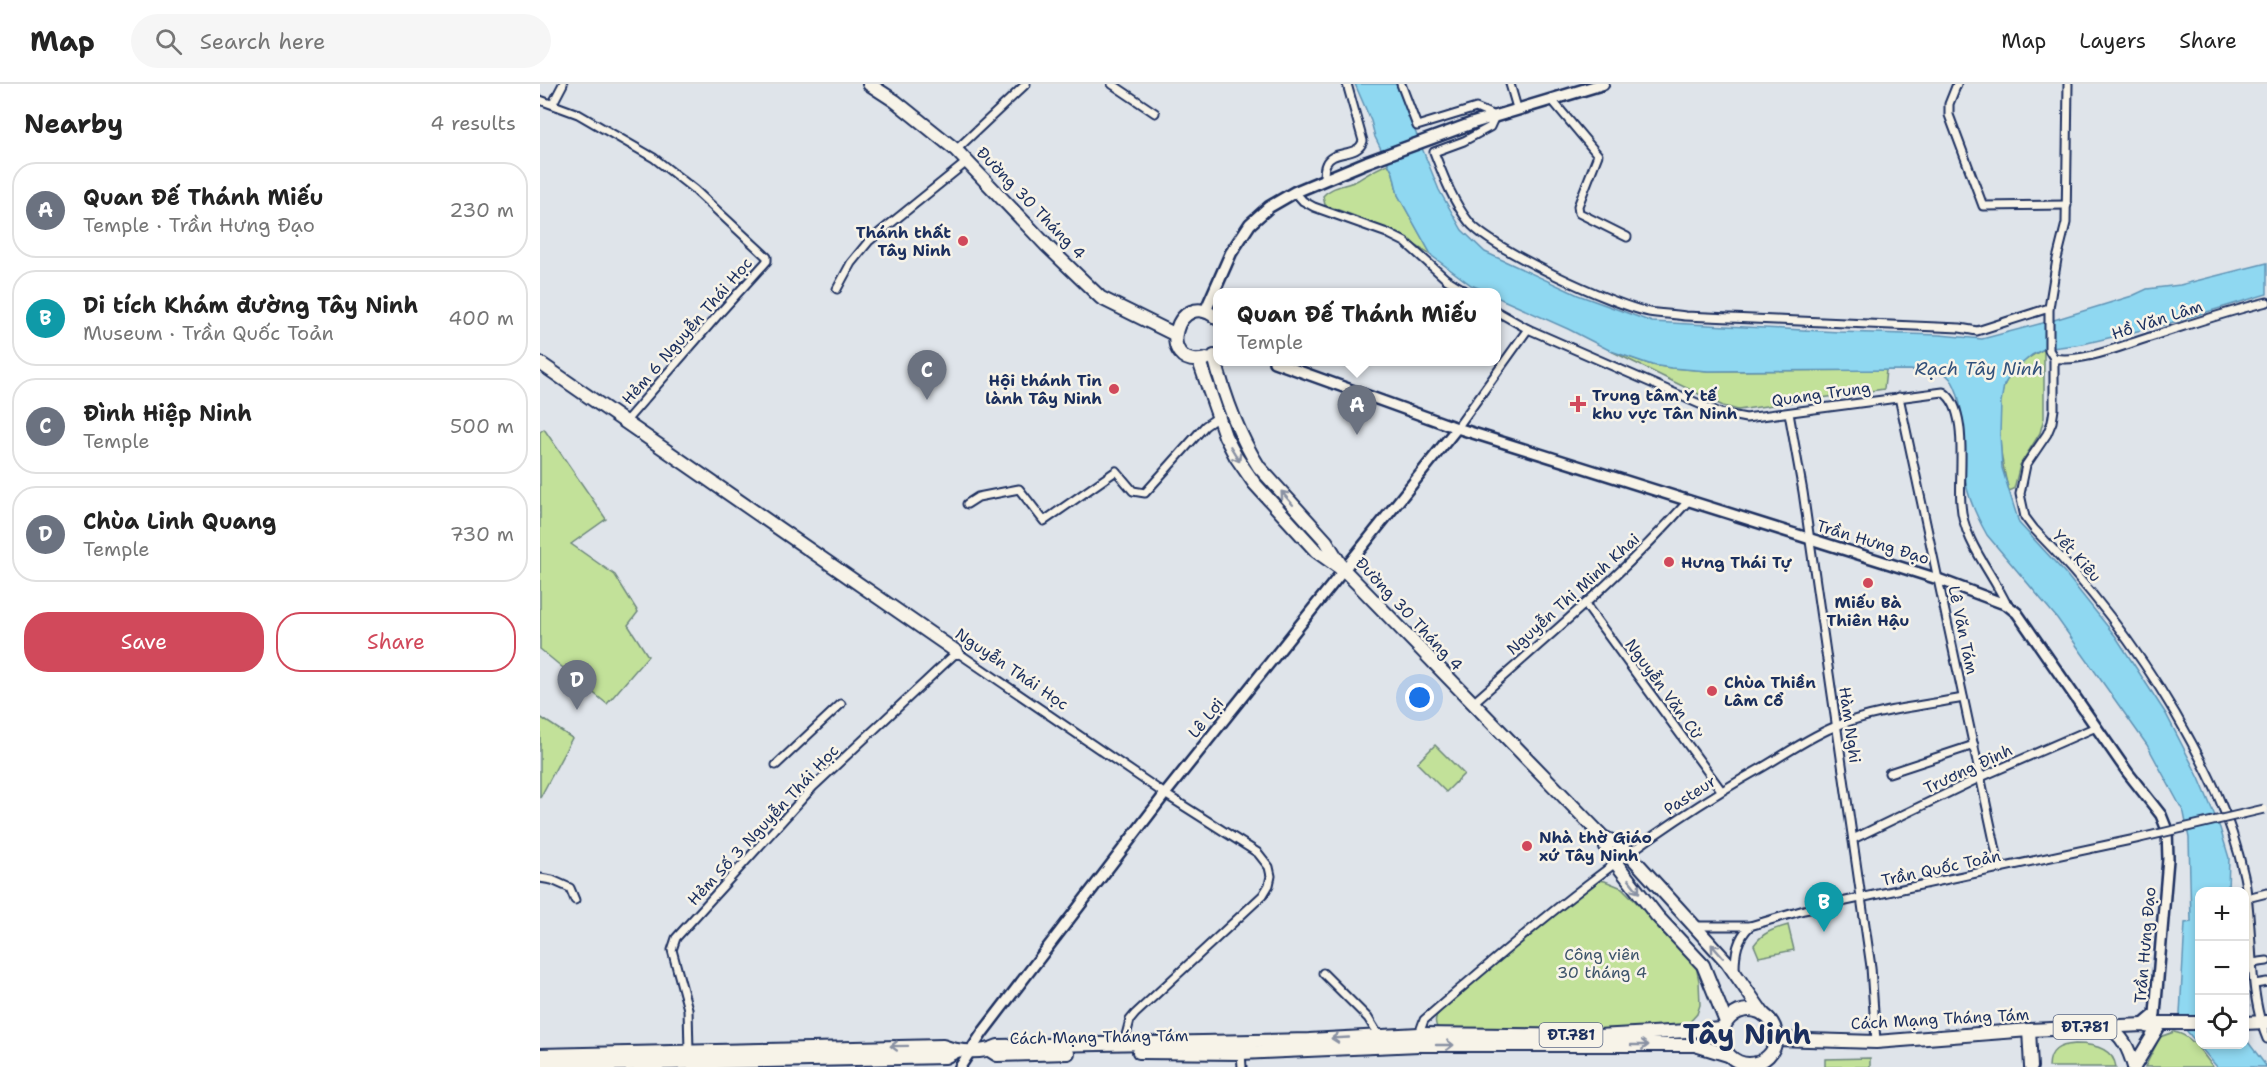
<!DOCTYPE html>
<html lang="en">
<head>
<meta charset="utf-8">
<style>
  body { margin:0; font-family:"Shantell Sans",sans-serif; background:#f6f6f6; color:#222 }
  .controls { position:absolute; right:18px; bottom:18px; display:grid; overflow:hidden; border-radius:12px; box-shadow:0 3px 9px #0003 }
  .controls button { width:54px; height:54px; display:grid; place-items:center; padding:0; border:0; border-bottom:2px solid #e0e0e0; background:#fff; color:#222; font:30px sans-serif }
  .you { position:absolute; left:880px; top:614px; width:21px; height:21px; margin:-15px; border:4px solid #fff; border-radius:50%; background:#1a73e8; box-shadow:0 0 0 9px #1a73e833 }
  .badge { display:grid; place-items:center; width:39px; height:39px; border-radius:50%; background:#d1495b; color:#fff; font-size:20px; font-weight:700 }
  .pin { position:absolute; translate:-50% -50px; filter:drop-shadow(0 2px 3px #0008) }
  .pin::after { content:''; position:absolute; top:32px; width:21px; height:18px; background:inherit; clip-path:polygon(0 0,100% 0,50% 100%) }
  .popup { position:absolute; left:673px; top:204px; width:288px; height:78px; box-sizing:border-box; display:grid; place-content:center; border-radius:12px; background:#fff; filter:drop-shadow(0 2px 4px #0005); font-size:20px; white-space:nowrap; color:#767676 }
  .popup b { font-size:22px; color:#222 }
  .popup::after { content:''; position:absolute; left:50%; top:100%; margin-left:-12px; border:12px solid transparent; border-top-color:#fff }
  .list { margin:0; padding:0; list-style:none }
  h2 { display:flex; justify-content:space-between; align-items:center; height:78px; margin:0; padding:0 24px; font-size:26px }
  h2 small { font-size:20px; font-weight:400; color:#767676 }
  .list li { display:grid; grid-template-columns:39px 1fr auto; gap:18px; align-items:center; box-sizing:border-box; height:96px; margin:0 12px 12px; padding:0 12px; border:2px solid #e0e0e0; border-radius:24px }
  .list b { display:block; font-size:22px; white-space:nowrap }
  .list p { margin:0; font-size:20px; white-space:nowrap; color:#767676 }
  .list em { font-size:20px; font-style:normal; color:#767676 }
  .actions { display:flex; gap:12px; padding:18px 24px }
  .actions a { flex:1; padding:14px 0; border:2px solid #d1495b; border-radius:24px; text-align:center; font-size:21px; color:#d1495b }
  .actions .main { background:#d1495b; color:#fff }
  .icon { flex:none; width:33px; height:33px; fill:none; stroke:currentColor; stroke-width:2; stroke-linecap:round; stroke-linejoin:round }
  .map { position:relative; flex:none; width:1727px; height:983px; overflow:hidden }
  header { display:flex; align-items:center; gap:36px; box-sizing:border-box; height:84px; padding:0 30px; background:#fff; border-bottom:2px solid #e0e0e0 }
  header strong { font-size:28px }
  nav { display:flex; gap:33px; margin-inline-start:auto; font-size:21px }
  .search { width:420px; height:54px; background:#f6f6f6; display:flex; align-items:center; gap:15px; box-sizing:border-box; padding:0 21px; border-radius:33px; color:#767676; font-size:22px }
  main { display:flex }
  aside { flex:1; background:#fff }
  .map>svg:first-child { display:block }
  .green { fill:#c2e199; stroke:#6e887c; stroke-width:1.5 }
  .water { fill:#8fd8f1; stroke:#6194b6; stroke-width:1.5 }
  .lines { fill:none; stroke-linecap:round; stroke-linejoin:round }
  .minor-casing { stroke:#1b2f5e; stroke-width:11 }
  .tertiary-casing { stroke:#1b2f5e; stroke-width:14 }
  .secondary-casing { stroke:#1b2f5e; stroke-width:15 }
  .primary-casing { stroke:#1b2f5e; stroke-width:16 }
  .minor { stroke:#f7f3e8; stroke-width:7 }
  .tertiary { stroke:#f7f3e8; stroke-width:9 }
  .secondary { stroke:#f7f3e8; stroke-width:10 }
  .primary { stroke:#f7f3e8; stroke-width:12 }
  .minor-bridge-casing { stroke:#1b2f5e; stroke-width:11; stroke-linecap:butt }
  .minor-bridge { stroke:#f7f3e8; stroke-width:7 }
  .oneway { stroke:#8991a3 }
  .poi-dot { fill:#d1495b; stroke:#f7f3e8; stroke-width:2 }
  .labels { text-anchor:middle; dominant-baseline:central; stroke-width:5; stroke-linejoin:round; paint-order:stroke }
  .shield { fill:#f7f3e8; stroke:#5d6a87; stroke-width:1.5 }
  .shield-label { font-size:15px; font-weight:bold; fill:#1b2f5e }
  .street-label { font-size:16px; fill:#1b2f5e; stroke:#f7f3e8 }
  .poi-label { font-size:16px; font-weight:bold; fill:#1b2f5e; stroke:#f7f3e8; text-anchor:start }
  .park-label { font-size:16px; fill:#3c536a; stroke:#f7f3e8 }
  .water-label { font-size:18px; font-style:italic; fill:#32517b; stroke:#f7f3e8 }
  .town-label { font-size:28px; font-weight:bold; fill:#1b2f5e; stroke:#f7f3e8 }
</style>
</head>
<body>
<header>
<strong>Map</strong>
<div class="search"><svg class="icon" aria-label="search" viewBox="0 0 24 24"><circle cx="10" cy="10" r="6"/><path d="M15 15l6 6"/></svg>Search here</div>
<nav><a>Map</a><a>Layers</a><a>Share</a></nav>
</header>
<main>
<aside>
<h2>Nearby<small>4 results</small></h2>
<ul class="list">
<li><span class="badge" style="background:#6b7280">A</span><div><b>Quan Đế Thánh Miếu</b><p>Temple · Trần Hưng Đạo</p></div><em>230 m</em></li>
<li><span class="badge" style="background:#0f9aa8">B</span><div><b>Di tích Khám đường Tây Ninh</b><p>Museum · Trần Quốc Toản</p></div><em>400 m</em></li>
<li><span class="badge" style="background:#6b7280">C</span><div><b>Đình Hiệp Ninh</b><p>Temple</p></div><em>500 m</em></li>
<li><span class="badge" style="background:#6b7280">D</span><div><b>Chùa Linh Quang</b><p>Temple</p></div><em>730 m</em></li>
</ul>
<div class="actions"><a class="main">Save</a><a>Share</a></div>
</aside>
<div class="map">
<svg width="1727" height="983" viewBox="0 0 1727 983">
  <rect width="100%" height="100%" fill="#dfe4ea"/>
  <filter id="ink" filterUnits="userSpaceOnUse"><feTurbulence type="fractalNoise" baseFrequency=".0167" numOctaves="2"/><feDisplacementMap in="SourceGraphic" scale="12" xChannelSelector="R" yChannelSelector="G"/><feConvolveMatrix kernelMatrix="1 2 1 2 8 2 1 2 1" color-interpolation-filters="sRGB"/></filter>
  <g filter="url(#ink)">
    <g class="green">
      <path d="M848,80L853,89L858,111L892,172C855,147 827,136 785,121L783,112C791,102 807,102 818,96C828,90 837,84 848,80Z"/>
      <path d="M1504,265V334L1500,349L1480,381L1474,405L1469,407C1461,379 1454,331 1464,302C1470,285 1488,273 1504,265Z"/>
      <path d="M1071,267L1112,281L1132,284L1168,287L1346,286L1344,305L1198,326L1183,322Z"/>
      <path d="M4,345L66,435L31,460L75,491L98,528L88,541L108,572L67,620L0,565V348Z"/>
      <path d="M0,633L32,654L0,714Z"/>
      <path d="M895,661L924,690L906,708L877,679Z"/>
      <path d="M1058,796L1065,797L1082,804L1155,877L1159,897L1160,921L1157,930L1146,942L1133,944L915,947L898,945C891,934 900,928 906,920Z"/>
      <path d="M1248,841L1254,866L1219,873L1214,861C1223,848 1234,845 1248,841Z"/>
      <path d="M1634,948C1652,951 1662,969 1673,983H1605L1620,953Z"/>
      <path d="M1535,960C1552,960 1573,963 1576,983H1509C1509,966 1519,961 1535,960Z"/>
      <path d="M1330,974V983H1285V975Z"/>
    </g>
    <path class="water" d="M815,0H856L899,106L922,146L945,168L1038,211L1112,238L1299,248L1400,251L1442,255L1514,236L1592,212L1607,205L1640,201L1727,179V210L1627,240L1543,260L1504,265L1492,271L1472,288L1464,301L1461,318L1460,350L1462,384L1479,439L1525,489L1576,553L1626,630L1659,694L1680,744L1689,774L1688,807L1660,808V960H1704L1705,954L1727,983H1677L1646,946L1640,930L1645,839L1651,838L1649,754L1644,729L1607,661L1517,534L1447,451C1438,435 1430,419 1426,400C1422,376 1429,297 1401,288C1392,285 1379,287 1369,286L1168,287L1131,284L1112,281L1071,267L1028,245L963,216L957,213L956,208H949L931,201L892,172L858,111L853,89L835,53L831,37Z"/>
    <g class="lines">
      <defs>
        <g id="minor">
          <path d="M572,0L615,29"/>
          <path d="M861,0L877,42L936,24L955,32L950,43L924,57L894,68C903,91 913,118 929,138C951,165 1073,221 1109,228C1120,230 1133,230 1145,232L1420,244L1437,247L1509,224"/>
          <path d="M970,0L977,24"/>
          <path d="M1417,0L1409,20V31L1443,122L1527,121"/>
          <path d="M1528,0L1526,139L1517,175L1509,224V266L1514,274V325L1512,338L1507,350L1486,381L1480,410L1485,433L1494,445C1549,501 1595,561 1635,629C1666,683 1691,731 1704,792C1715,845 1706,904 1727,955"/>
          <path d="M0,16L38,30L114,74L155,106L227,173V177L178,231L85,338"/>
          <path d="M1012,16L1058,71L1038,122L1039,129L1087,153"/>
          <path d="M13,19L23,0"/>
          <path d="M416,66L486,0"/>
          <path d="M784,95C784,91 784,84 786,80C792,65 818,74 823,57L807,0"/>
          <path d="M755,108L763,117L774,123L847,149L865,158L906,195L927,208"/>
          <path d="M297,205L311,179L329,157L428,77"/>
          <path d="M956,227L988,245L1180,329L1206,334L1403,308C1430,325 1418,391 1421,420C1423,457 1452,488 1467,521"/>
          <path d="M1514,274C1540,279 1579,263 1604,255C1645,242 1685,228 1727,218"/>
          <path d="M1359,313L1460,785"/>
          <path d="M1249,329L1263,408L1331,883L1336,958"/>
          <path d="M917,344L988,245"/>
          <path d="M427,420L438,413L479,405L504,437L576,387L593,407L605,409L665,342L681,331"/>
          <path d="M1045,520L1181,706"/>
          <path d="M932,620C1006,554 1083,491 1149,416"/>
          <path d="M236,681L301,620"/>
          <path d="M1349,689L1434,661"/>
          <path d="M1313,755L1441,693L1556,643"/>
          <path d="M0,794L12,796L30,804L35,816"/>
          <path d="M1707,814L1727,809"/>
          <path d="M1156,842H1210L1264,826L1600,754"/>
          <path d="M1712,879L1727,877"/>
          <path d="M1195,886C1195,869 1197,855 1210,842"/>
          <path d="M783,889L828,934L839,952"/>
          <path d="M1715,900L1727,898"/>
          <path d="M879,950L884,936C991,843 1099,752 1223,683C1247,669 1274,650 1299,641C1338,626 1382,622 1423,614"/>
          <path d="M149,968L148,925L132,866L136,854L273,703L417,568L625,710L718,769L729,783L731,792L729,801L723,811L595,930L590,936L584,959"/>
          <path d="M701,969L702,983"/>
        </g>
        <g id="tertiary">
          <path d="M734,278L917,344L1398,495L1467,521L1477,529L1588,689L1621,731L1627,746L1628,775L1615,930L1602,941"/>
          <path d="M420,983L443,948L625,710L917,344"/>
        </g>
        <path id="secondary" d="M665,228L691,169L710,140L729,123L755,108L827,78L933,39L1063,0"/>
        <g id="primary">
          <path d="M329,0L355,17L416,66L507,162L561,214L634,250"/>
          <path d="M674,272C684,311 697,349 719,383L786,457L804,486L1063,753L1079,760L1088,769L1187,878L1224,931"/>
          <path d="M666,275C613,287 637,199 678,235"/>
          <path d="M659,277L685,352L696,373L714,399L776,467L800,484"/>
          <path d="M0,279L417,568"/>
          <path d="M1063,753L1068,769L1117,832L1163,881L1186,938"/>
          <circle cx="1209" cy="953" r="27"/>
          <path d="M1613,939H1660"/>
          <path d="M1704,939L1727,938"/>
          <path d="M1567,942C1583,952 1589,965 1594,983"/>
          <path d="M1489,946L1491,983"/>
          <path d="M1235,955L1336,958L1489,946L1604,941C1609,944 1615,943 1620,940"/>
          <path d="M449,966L457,971L528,969"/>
          <path d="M599,968L701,969L879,961H1155L1188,971"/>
          <path d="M0,971L403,962C419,968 441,970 458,962L769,956L879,950L1058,952L1183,945"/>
          <path d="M0,982L405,973L417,967"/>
          <path d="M1594,983L1620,940"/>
        </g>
      </defs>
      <use href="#minor" class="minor-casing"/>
      <use href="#tertiary" class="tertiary-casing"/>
      <use href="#secondary" class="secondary-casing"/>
      <use href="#primary" class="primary-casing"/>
      <use href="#minor" class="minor"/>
      <use href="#tertiary" class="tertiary"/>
      <use href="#secondary" class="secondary"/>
      <use href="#primary" class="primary"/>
      <defs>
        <path id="minor-bridge" d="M1600,754L1724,725"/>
      </defs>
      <use href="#minor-bridge" class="minor-bridge-casing"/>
      <use href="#minor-bridge" class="minor-bridge"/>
    </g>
    <defs><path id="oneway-shaft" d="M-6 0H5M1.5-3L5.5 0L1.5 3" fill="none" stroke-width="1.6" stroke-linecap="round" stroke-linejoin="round" transform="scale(1.5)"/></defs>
    <g class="oneway">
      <use href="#oneway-shaft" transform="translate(695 370) rotate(59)"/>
      <use href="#oneway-shaft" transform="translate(747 414) rotate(-131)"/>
      <use href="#oneway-shaft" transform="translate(1094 802) rotate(52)"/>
      <use href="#oneway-shaft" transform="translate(1177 867) rotate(-131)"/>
      <use href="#oneway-shaft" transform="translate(800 954) rotate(177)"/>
      <use href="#oneway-shaft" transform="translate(905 961)"/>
      <use href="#oneway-shaft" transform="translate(1100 961)"/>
      <use href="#oneway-shaft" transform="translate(359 962) rotate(179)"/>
    </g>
  </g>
  <g class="poi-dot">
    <circle cx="423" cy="157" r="6"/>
    <circle cx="574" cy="305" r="6"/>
    <path d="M1035 311h6v6h6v6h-6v6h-6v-6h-6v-6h6z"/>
    <circle cx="1129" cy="478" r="6"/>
    <circle cx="1328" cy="499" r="6"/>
    <circle cx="1172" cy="607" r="6"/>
    <circle cx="987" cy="762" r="6"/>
  </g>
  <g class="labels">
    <g class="shield">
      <rect x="1513.5" y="931" width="63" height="24" rx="4.5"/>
      <rect x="999.5" y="939" width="63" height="24" rx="4.5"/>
    </g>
    <g class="shield-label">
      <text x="1545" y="943">ĐT.781</text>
      <text x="1031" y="951">ĐT.781</text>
    </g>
    <g class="street-label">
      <text transform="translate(491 119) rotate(46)">Đường 30 Tháng 4</text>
      <text transform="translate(1617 236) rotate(-18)">Hồ Văn Lâm</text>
      <text transform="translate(147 247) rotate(-49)">Hẻm 6 Nguyễn Thái Học</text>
      <text transform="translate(1281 310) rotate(-8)">Quang Trung</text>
      <text transform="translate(1333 458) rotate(17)">Trần Hưng Đạo</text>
      <text transform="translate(1537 472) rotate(48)">Yết Kiêu</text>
      <text transform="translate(1033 510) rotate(-42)">Nguyễn Thị Minh Khai</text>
      <text transform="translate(869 530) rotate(47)">Đường 30 Tháng 4</text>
      <text transform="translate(1423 546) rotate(78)">Lê Văn Tám</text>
      <text transform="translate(472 585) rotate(34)">Nguyễn Thái Học</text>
      <text transform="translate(1124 605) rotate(54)">Nguyễn Văn Cừ</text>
      <text transform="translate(666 634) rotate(-51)">Lê Lợi</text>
      <text transform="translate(1310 641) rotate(82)">Hàm Nghi</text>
      <text transform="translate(1428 685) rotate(-25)">Trương Định</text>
      <text transform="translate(1150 711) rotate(-33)">Pasteur</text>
      <text transform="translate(223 741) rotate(-47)">Hẻm Số 3 Nguyễn Thái Học</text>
      <text transform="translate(1401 784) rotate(-12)">Trần Quốc Toản</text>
      <text transform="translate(1605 861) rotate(-85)">Trần Hưng Đạo</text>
      <text transform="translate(1400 935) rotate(-3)">Cách Mạng Tháng Tám</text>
      <text transform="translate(559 953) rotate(-1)">Cách Mạng Tháng Tám</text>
    </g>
    <g class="poi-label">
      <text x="411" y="148" text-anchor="end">Thánh thất<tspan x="411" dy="18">Tây Ninh</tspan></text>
      <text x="562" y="296" text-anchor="end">Hội thánh Tin<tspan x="562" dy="18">lành Tây Ninh</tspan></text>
      <text x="1052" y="311">Trung tâm Y tế<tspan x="1052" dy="18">khu vực Tân Ninh</tspan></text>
      <text x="1141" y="478">Hưng Thái Tự</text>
      <text x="1328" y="518" text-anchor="middle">Miếu Bà<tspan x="1328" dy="18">Thiên Hậu</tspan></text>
      <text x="1184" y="598">Chùa Thiền<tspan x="1184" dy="18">Lâm Cổ</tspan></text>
      <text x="999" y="753">Nhà thờ Giáo<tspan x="999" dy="18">xứ Tây Ninh</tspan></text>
    </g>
    <g class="park-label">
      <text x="1062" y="870">Công viên<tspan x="1062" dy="18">30 tháng 4</tspan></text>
    </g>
    <g class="water-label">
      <text x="1439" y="285">Rạch Tây Ninh</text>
    </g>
    <g class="town-label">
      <text x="1207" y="950">Tây Ninh</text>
    </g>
  </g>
</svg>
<div class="controls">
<button>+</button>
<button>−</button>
<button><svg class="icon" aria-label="locate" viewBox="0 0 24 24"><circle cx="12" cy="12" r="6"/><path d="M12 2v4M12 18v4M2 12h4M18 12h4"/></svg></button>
</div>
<div class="you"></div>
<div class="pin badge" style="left:817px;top:351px;background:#6b7280">A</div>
<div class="popup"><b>Quan Đế Thánh Miếu</b>Temple</div>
<div class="pin badge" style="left:1284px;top:848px;background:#0f9aa8">B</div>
<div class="pin badge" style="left:387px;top:316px;background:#6b7280">C</div>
<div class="pin badge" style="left:37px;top:626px;background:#6b7280">D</div>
</div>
</main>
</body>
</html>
